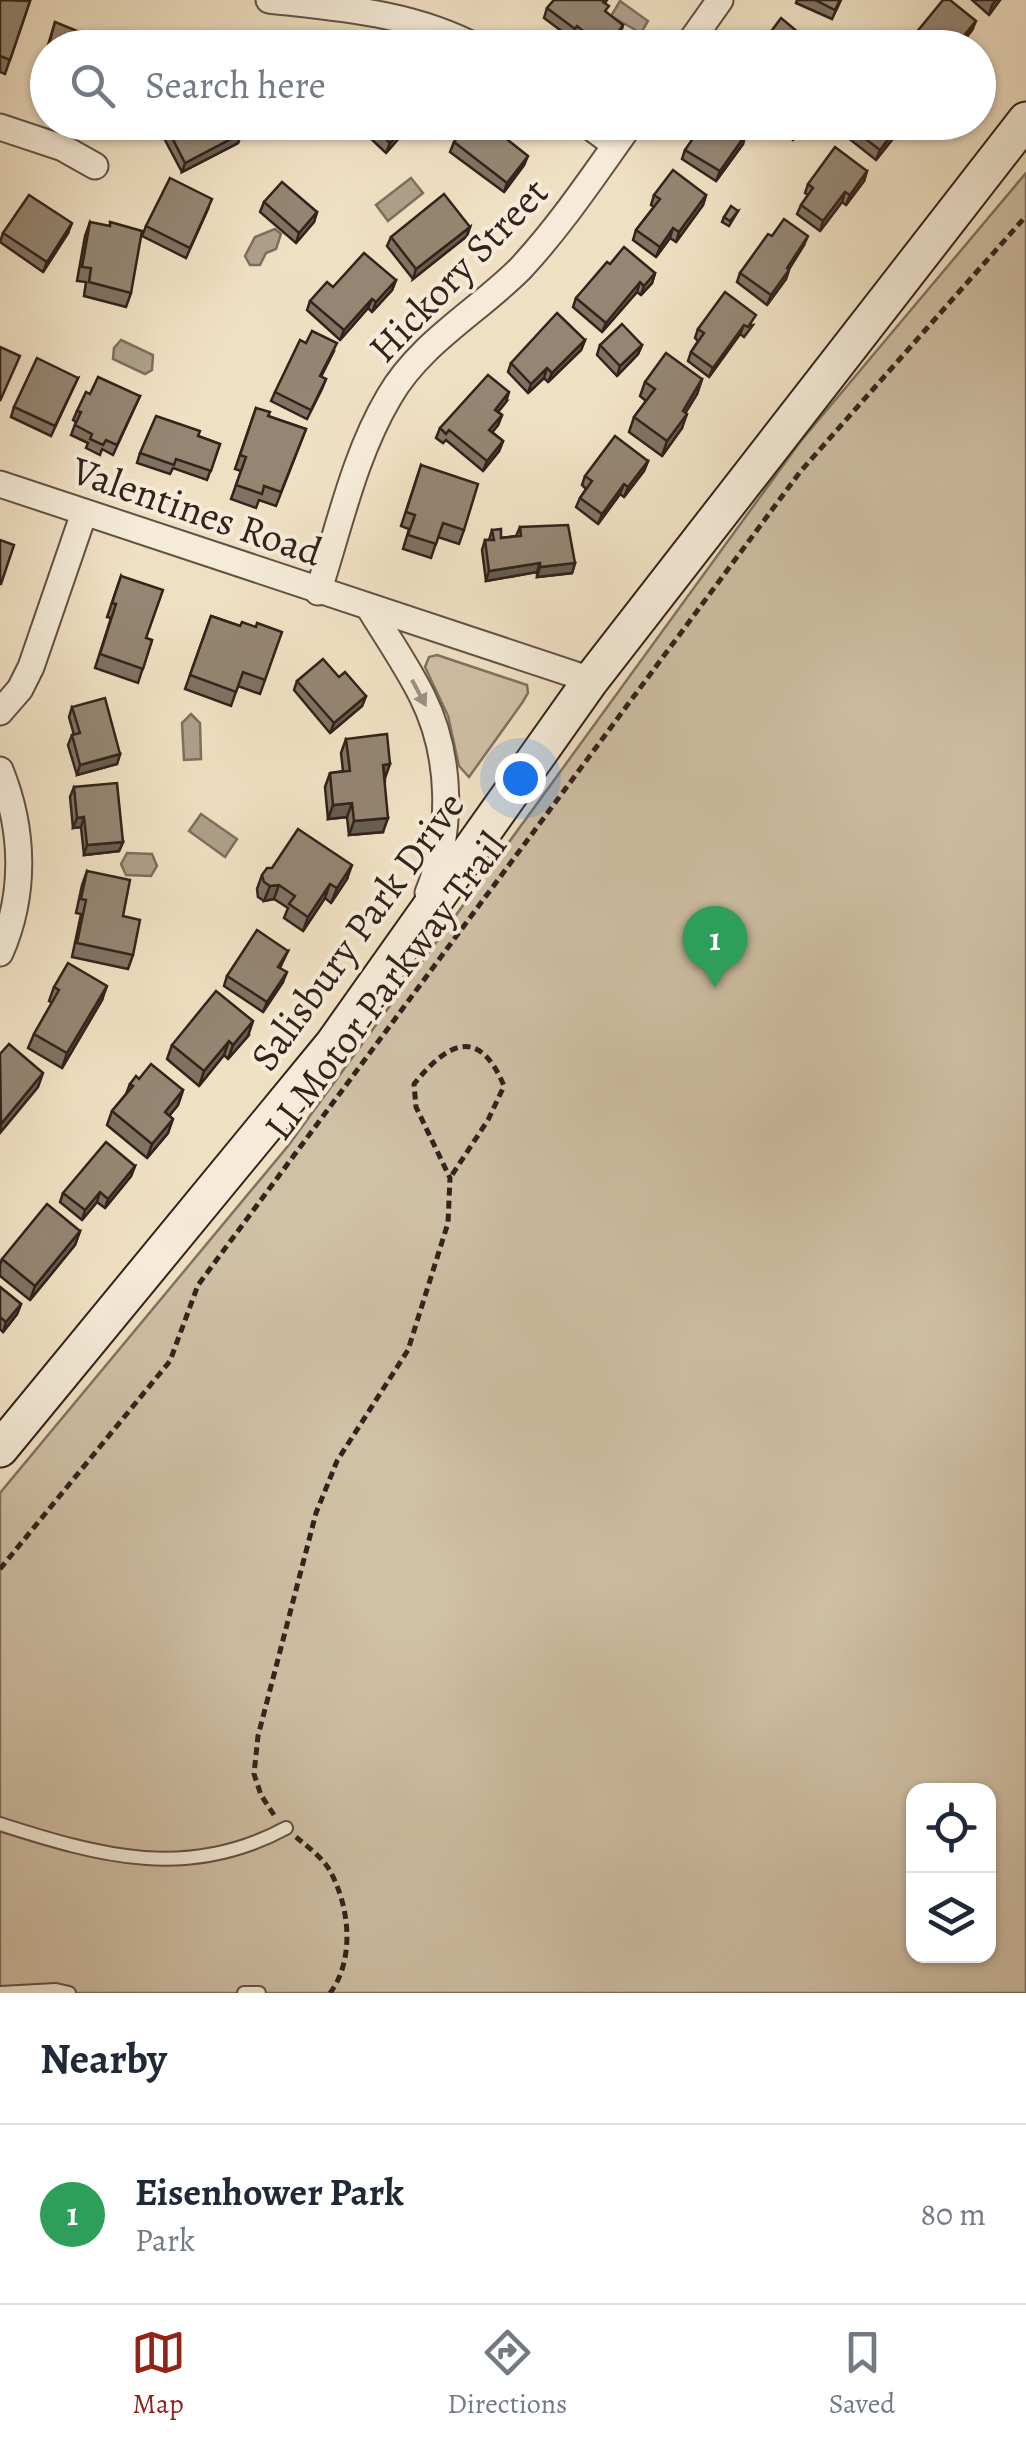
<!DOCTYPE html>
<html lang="en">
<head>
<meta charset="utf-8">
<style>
  body { margin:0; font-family:Alegreya,serif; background:#f2f2f3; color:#1f2937 }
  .controls { position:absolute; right:30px; bottom:30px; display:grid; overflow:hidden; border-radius:20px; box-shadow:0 2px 8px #0004 }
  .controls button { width:90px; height:90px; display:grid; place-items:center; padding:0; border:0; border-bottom:2px solid #e0e1e3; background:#fff; color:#1f2937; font:50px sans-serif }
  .you { position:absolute; left:520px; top:778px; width:35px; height:35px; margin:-25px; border:8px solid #fff; border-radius:50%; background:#1a73e8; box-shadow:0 0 0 15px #1a73e833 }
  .badge { display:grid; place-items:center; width:65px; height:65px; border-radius:50%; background:#8f2418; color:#fff; font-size:32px; font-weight:700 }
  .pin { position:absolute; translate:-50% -82px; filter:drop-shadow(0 2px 5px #0008) }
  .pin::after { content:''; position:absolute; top:52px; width:35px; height:30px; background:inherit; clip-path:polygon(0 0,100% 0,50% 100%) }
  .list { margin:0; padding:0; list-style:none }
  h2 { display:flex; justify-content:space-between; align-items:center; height:130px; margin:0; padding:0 40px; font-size:42px }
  h2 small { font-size:32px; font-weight:400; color:#747a83 }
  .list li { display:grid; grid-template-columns:65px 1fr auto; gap:30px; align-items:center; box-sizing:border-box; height:180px; padding:0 40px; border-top:2px solid #e0e1e3 }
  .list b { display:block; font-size:38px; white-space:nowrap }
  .list p { margin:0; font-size:32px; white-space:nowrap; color:#747a83 }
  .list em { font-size:32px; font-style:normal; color:#747a83 }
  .icon { flex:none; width:55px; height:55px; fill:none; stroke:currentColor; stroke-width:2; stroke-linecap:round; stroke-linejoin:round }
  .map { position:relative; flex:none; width:1026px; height:1993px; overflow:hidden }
  .search { position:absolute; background:#fff; box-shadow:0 2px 8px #0004; left:30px; right:30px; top:30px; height:110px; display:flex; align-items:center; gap:25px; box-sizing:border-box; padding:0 35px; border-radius:55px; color:#747a83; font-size:38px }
  .sheet { height:310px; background:#fff }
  nav { display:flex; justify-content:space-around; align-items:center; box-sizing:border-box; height:140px; border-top:2px solid #e0e1e3; background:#fff; font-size:28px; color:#747a83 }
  nav a { display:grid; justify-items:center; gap:5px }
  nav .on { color:#8f2418 }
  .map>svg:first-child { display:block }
  .green { fill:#d0c0a6; stroke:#817260; stroke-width:2.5; fill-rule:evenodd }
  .water { fill:#afa08a; stroke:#7d6e5e; stroke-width:2.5 }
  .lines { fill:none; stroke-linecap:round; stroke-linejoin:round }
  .lane-casing { stroke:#625245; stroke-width:16 }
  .street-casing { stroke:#625245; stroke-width:29 }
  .secondary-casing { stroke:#32231b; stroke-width:39 }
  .path { stroke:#32231b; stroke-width:5; stroke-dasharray:8 5; stroke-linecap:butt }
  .lane { stroke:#f5ebd8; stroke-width:12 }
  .street { stroke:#f5ebd8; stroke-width:25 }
  .secondary { stroke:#f5ebd8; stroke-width:35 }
  .wall { fill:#807262; stroke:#32231b; stroke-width:2.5 }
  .shaded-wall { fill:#685d50; stroke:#32231b; stroke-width:2.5 }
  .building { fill:#958572; stroke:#32231b; stroke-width:2.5 }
  .oneway { fill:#9d9183 }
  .labels { text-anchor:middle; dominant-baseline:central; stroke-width:8; stroke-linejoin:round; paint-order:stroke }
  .street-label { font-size:40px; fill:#32231b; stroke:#f5ebd8 }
</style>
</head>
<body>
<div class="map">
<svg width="1026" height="1993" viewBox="0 0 1026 1993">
  <rect width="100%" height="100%" fill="#f0e0c3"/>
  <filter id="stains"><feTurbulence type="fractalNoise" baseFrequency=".002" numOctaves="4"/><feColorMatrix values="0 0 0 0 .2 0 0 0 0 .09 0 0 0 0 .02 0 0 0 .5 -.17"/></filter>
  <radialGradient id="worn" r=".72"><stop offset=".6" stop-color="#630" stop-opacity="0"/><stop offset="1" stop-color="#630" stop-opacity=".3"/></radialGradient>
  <g class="green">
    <path d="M1026,173V1993H0V1493L288,1146L800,442ZM914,1790H988V1956H914Z"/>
    <path d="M437,655L527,685L528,693L522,703L469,777L459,766L448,716L425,667L429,657Z"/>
  </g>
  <g class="water">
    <path d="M620,1L648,21L641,33L611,16Z"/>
    <path d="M411,178L423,193L388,221L376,205Z"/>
    <path d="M275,229L281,234L276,249L266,253L260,265H250L245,256L255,237Z"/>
    <path d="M121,340L153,355L152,370L145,374L113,359L114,348Z"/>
    <path d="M191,714L200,723L201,759L184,760L182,723Z"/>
    <path d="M201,814L237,839L225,857L189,831Z"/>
    <path d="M127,853L152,854L157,866L151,876L126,875L121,864Z"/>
  </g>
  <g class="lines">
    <defs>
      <g id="lane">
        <path d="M0,1824C100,1856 188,1881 286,1828"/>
        <path d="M0,1993L56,1990L69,1993"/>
        <path d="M244,1993H259"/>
      </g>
      <g id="street">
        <path d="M269,0C341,8 413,13 478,48"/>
        <path d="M686,48L720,0"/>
        <path d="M584,122L615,145"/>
        <path d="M0,127L63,148L95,166"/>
        <path d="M0,484L591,680"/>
        <path d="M318,592C339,528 354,456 389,397C420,343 477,312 520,269C562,224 596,172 632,122"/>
        <path d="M370,609C387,637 407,666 422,696C452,756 453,832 428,893"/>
        <path d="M0,712L20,689L31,667L84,513"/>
        <path d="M0,770C24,829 26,894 0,953"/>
      </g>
      <path id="secondary" d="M0,1449L333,1044L591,680L1026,120"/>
    </defs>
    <use href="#lane" class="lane-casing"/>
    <use href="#street" class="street-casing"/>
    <use href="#secondary" class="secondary-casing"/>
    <g class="path">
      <path d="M0,1569L170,1361L198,1285L800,472L1026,216"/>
      <path d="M274,1815L261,1795L254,1774L258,1736L316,1513L337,1461L408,1350L448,1223L450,1178L416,1107L414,1084C448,1042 479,1026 504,1086L488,1120L450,1178"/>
      <path d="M296,1837C308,1847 323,1858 330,1871C350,1907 355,1960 330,1993"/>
    </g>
    <use href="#lane" class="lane"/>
    <use href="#street" class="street"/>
    <use href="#secondary" class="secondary"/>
  </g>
  <g class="wall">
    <path d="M0,0L30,1L5,74L0,72Z"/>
    <path d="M554,0H607L605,3L606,13L623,25L620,35L611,48H589L573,36L571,38L544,18L547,8Z"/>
    <path d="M797,0H841L832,19L796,3Z"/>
    <path d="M972,0H1000L989,15Z"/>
    <path d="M55,22L48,48V81L38,78Z"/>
    <path d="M972,30L958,48H912L914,45L913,43L916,33Z"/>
    <path d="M158,122H236L238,143L182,172L157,125Z"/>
    <path d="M353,122H413L386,153Z"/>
    <path d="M712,122H750L743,132V144L716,181L682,159L685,150Z"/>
    <path d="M782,122L799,131L793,140L778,129Z"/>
    <path d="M902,122L899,131L876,160L847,137L850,127Z"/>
    <path d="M454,142L524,165L504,192L450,152Z"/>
    <path d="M867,171L864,181L846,205L842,202L820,231L797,214L801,205L808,195L805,193L808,184Z"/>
    <path d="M654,195H706L703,205L676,242L670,238L656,257L633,240L636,230L654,207L651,205Z"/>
    <path d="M264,202L317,212L314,222L296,243L260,212Z"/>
    <path d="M208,209L186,258L142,236L146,226Z"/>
    <path d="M738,211L729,226L722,222L724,217Z"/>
    <path d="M90,222L131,293L126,307L84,296L86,282L77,281L85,236Z"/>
    <path d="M3,233H68L43,272L0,242Z"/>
    <path d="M467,236L413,279L387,246L391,237Z"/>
    <path d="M772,236L804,245L789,269L786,279L767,305L737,282L740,273Z"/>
    <path d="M610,264L655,273L652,283L641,295L637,292L602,332L573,307L576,298Z"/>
    <path d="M396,280L392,290L372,312L368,308L340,340L307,310L310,301L333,287Z"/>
    <path d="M753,325L744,337L740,334L709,377L688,361L691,352L698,341L695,338L698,329Z"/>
    <path d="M585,340L581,350L548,382L544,378L528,393L508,372L511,363Z"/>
    <path d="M600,345H642L638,354L617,376L597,355Z"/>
    <path d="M333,353L321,377L326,379L322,389L307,419L271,401L275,392Z"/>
    <path d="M78,378L51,436L11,417L14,407Z"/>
    <path d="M702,379L697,394L685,413L682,428L662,456L629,432L634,417L646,401L640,396L645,382Z"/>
    <path d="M90,394L140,396L113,455L102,449L100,455L86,448L88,443L71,435L76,422L73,420L77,411Z"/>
    <path d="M506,402L498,412L502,415L498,425L492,432L503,441L499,451L483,471L446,440L443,443L436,438L440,428Z"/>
    <path d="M256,408L268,416L306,429L276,506L259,500L256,508L231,499L241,471L235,469Z"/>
    <path d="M198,436L220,444L207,480L173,468L170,474L137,463L140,453Z"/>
    <path d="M648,461L644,471L624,497L620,494L598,524L576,507L580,498L586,489L582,485L585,476Z"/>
    <path d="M421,465L464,530L459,544L438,537L431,558L403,549L409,529L401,526Z"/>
    <path d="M520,527L575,563L572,573L537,577V572L486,581L482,550L485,540H489L492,530L501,538L516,536Z"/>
    <path d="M121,576L146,638L152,640L138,683L95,668L111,618L107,617Z"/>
    <path d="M211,616L240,626L256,627L265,680L260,694L238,686L231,706L185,689Z"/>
    <path d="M339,677L366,696L362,706L330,733L294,690L297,681Z"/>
    <path d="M72,707L120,754L117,764L77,775L68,745L72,735H74L69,717Z"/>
    <path d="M346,739L385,778L383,832L349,835L347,817L328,819L325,787L330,773L343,771L341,753Z"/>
    <path d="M74,787L123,842L119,851L84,855L81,827L73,828L70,797Z"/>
    <path d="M87,871L123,916L133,955L128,969L72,957L81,914L76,913L82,885Z"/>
    <path d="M262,875L347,879L331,903L325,898L303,931L284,918L288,908L274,899L264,901L258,897L257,889Z"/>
    <path d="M288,951L280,968L283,982L263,1012L224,986L227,976Z"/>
    <path d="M54,987L102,1000L62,1068L28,1048L34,1034L52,1003L49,1001Z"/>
    <path d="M248,1036L228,1059L224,1055L199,1086L167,1059L172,1045Z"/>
    <path d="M139,1079L183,1090L178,1105L169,1116L168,1133L147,1158L107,1125L112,1111L126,1094L130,1084Z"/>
    <path d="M135,1166L131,1176L105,1208L97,1202L82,1220L60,1202L63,1193Z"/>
    <path d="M80,1231L75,1245L30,1300L0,1276V1265L2,1259Z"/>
    <path d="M0,1287L21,1304L17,1314L3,1332L0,1329Z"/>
  </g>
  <g class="shaded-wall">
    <path d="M996,0H1000L989,15L992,5Z"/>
    <path d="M976,21L972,30L958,48H955Z"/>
    <path d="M623,25L620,35L611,48H607Z"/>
    <path d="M409,122H413L386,153L390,143Z"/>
    <path d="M902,122L899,131L876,160L880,150Z"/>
    <path d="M242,133L238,143L182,172L185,163Z"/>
    <path d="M746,134L743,144L716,181L720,171Z"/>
    <path d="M528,156L524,165L504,192L507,183Z"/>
    <path d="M867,171L864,181L846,205L850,195Z"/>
    <path d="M845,192L842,202L820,231L823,221Z"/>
    <path d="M706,195L703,205L676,242L679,232Z"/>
    <path d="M317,212L314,222L296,243L299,233Z"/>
    <path d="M72,223L68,233L43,272L47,262Z"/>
    <path d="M470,227L467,236L413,279L416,269Z"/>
    <path d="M673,228L670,238L656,257L660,247Z"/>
    <path d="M808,236L804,245L784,277L789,270L786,279L767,305L771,295Z"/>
    <path d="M655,273L652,283L641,295L644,286Z"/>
    <path d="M396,280L392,290L372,312L376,302Z"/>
    <path d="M640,282L637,292L602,332L606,323Z"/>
    <path d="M372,299L368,308L340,340L344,330Z"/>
    <path d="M744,325L740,334L709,377L713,368Z"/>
    <path d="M585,340L581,350L548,382L552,373Z"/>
    <path d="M642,345L638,354L617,376L620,366Z"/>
    <path d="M547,368L544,378L528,393L531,384Z"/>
    <path d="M702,379L697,394L678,425L683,411Z"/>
    <path d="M509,392L506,402L492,419L495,410Z"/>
    <path d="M687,414L682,428L662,456L667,441Z"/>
    <path d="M502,415L498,425L486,440L489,430Z"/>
    <path d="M503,441L499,451L483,471L487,461Z"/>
    <path d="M648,461L644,471L624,497L628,487Z"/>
    <path d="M624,484L620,494L598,524L602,514Z"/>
    <path d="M540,563L537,572L486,581L489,571Z"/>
    <path d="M575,563L572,573L537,577L540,567Z"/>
    <path d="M366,696L362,706L330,733L334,723Z"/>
    <path d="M120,754L117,764L77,775L80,765Z"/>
    <path d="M390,764L385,778L383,765Z"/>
    <path d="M352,803L347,817L328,819L333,805Z"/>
    <path d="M84,817L81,827L73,828L77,818Z"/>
    <path d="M388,818L383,832L349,835L354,821Z"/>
    <path d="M123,842L119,851L84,855L87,845Z"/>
    <path d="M352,865L347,879L331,903L337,888Z"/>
    <path d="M330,884L325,898L303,931L308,917Z"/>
    <path d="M279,885L274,899L264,901L270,886Z"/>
    <path d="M287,972L283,982L263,1012L267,1002Z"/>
    <path d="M107,986L102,1000L62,1068L67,1053Z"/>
    <path d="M253,1021L248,1036L228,1059L233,1045Z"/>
    <path d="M229,1041L224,1055L199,1086L204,1071Z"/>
    <path d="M43,1073L38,1087L0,1133L1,1124Z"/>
    <path d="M183,1090L178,1105L160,1127L165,1112Z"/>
    <path d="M173,1119L168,1133L147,1158L152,1144Z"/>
    <path d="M135,1166L131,1176L105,1208L108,1199Z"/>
    <path d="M100,1192L97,1202L82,1220L85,1210Z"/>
    <path d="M80,1231L75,1245L30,1300L35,1286Z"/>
    <path d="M21,1304L17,1314L3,1332L6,1322Z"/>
  </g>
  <g class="building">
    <path d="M0,0L30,1L10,60L0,56Z"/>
    <path d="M554,0H604L603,2L609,6L605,11L623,25L607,48H605L577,26L575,29L547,8Z"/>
    <path d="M815,0H840L835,10Z"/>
    <path d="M943,0H950L976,21L956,45L953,43L950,48H912L920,37L916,33Z"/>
    <path d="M781,18L811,43L808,48H764L761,45Z"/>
    <path d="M55,22L104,42L103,48H48Z"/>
    <path d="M129,37L154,48H125Z"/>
    <path d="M48,48V70L42,69Z"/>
    <path d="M164,122H236L242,133L185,163Z"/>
    <path d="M367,122H409L390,143Z"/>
    <path d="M469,122H485L528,156L507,183L454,142Z"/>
    <path d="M704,122L710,125L712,122H746L741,130L746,134L720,171L685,150Z"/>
    <path d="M782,122H796L801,126L795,135L780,124Z"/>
    <path d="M854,122H901L880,150L850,127Z"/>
    <path d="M835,147L867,171L850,195L845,192L823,221L801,205L813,188L808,184Z"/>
    <path d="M673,170L706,195L679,232L673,228L660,247L636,230L660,199L654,195Z"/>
    <path d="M170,178L212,199L190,248L146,226Z"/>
    <path d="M282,182L317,212L299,233L264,202Z"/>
    <path d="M444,194L470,227L416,269L391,237Z"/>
    <path d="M29,195L72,223L47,262L3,233Z"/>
    <path d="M731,206L738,211L730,221L724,217Z"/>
    <path d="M784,219L808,236L787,268L789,270L771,295L740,273L768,234L772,236Z"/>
    <path d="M90,222L110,226V222L142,231L131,293L89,282L91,268L82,267Z"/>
    <path d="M624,247L655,273L644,286L640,282L606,323L576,298L607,262L610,264Z"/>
    <path d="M364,253L396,280L376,302L372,299L344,330L310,301L327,282L333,287Z"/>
    <path d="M725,292L756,315L748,327L744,325L713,368L691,352L704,333L698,329Z"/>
    <path d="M557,313L585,340L552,373L547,368L531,384L511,363Z"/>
    <path d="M622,324L642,345L620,366L600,345Z"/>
    <path d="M312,331L337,343L320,376L326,379L311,410L275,392L300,340L306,343Z"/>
    <path d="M0,347L20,356L0,401Z"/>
    <path d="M666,353L702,379L683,411L687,414L667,441L634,417L655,389L645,382Z"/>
    <path d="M37,358L78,378L55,426L14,407Z"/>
    <path d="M488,375L509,392L495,410L502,415L489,430L503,441L487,461L449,430L446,434L440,428Z"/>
    <path d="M98,377L140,396L117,445L106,440L103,445L90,439L92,434L75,425L81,412L77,411L86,392L90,394Z"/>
    <path d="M256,408L270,412L268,416L306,429L281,492L264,486L262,494L236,485L246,457L240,455Z"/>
    <path d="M156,416L200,431L198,436L220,444L211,471L176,459L174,465L140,453Z"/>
    <path d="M615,436L648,461L628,487L624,484L602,514L580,498L592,481L585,476Z"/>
    <path d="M421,465L478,484L464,530L443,523L436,544L408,535L415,515L406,512Z"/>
    <path d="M568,525L575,563L540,567V563L489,571L485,540H494L492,530L501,529V538L521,536L520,527Z"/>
    <path d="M0,540L14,545L1,584H0Z"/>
    <path d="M121,576L163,590L146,638L152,640L143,669L100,654L116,604L112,603Z"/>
    <path d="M211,616L240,626L242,622L256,627L257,623L282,632L265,680L243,672L236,692L190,675Z"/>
    <path d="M323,659L339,677L345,672L366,696L334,723L297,681Z"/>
    <path d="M105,698L120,754L80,765L72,735L80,733L72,707Z"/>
    <path d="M387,734L390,764L383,765L388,818L354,821L352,803L333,805L330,773L350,771L346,739Z"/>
    <path d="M117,783L123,842L87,845L84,817L77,818L74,787Z"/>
    <path d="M298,829L352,865L337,888L330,884L308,917L289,904L295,896L279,885L270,886L264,882L262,875L267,868H272Z"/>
    <path d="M87,871L130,880L123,916L140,920L133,955L77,943L86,900L81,899Z"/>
    <path d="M257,930L288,951L278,967L287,972L267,1002L227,976Z"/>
    <path d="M68,963L107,986L67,1053L34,1034L59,990L54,987Z"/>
    <path d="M216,991L253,1021L233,1045L229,1041L204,1071L172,1045Z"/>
    <path d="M9,1044L43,1073L1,1124L0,1054Z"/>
    <path d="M151,1064L183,1090L165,1112L173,1119L152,1144L112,1111L133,1086L130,1084L136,1076L139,1079Z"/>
    <path d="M106,1142L135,1166L108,1199L100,1192L85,1210L63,1193Z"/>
    <path d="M47,1204L80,1231L35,1286L2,1259Z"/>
    <path d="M0,1287L21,1304L6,1322L0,1317Z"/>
  </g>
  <defs><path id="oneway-solid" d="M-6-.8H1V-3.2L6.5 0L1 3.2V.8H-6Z" transform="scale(2.5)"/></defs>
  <use class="oneway" href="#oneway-solid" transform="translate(419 693) rotate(62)"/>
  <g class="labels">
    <g class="street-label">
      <text transform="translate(458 270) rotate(-46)">Hickory Street</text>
      <text transform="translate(197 511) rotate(19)">Valentines Road</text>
      <text transform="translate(357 931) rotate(-54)">Salisbury Park Drive</text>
      <text transform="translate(385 986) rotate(-53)">LI Motor Parkway Trail</text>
    </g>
  </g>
  <rect width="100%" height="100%" filter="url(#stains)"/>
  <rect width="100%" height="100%" fill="url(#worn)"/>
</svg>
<div class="controls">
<button><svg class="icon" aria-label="locate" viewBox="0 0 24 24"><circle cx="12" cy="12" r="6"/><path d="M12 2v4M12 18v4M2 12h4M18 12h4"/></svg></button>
<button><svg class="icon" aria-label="layers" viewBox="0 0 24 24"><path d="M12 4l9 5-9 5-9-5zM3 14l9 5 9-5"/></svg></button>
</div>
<div class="you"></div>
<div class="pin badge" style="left:715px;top:988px;background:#2e9e5b">1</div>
<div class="search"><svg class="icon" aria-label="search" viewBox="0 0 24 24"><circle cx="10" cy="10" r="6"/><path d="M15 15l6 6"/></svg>Search here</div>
</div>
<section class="sheet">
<h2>Nearby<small></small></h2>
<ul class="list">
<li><span class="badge" style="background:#2e9e5b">1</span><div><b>Eisenhower Park</b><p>Park</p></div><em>80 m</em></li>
</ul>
</section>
<nav>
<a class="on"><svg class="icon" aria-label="map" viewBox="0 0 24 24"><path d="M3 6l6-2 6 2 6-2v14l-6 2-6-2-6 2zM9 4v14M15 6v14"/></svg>Map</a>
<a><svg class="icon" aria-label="directions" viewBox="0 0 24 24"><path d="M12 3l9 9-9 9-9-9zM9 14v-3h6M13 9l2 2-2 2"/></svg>Directions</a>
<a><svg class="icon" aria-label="saved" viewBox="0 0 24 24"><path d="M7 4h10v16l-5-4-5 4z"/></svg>Saved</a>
</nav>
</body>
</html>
